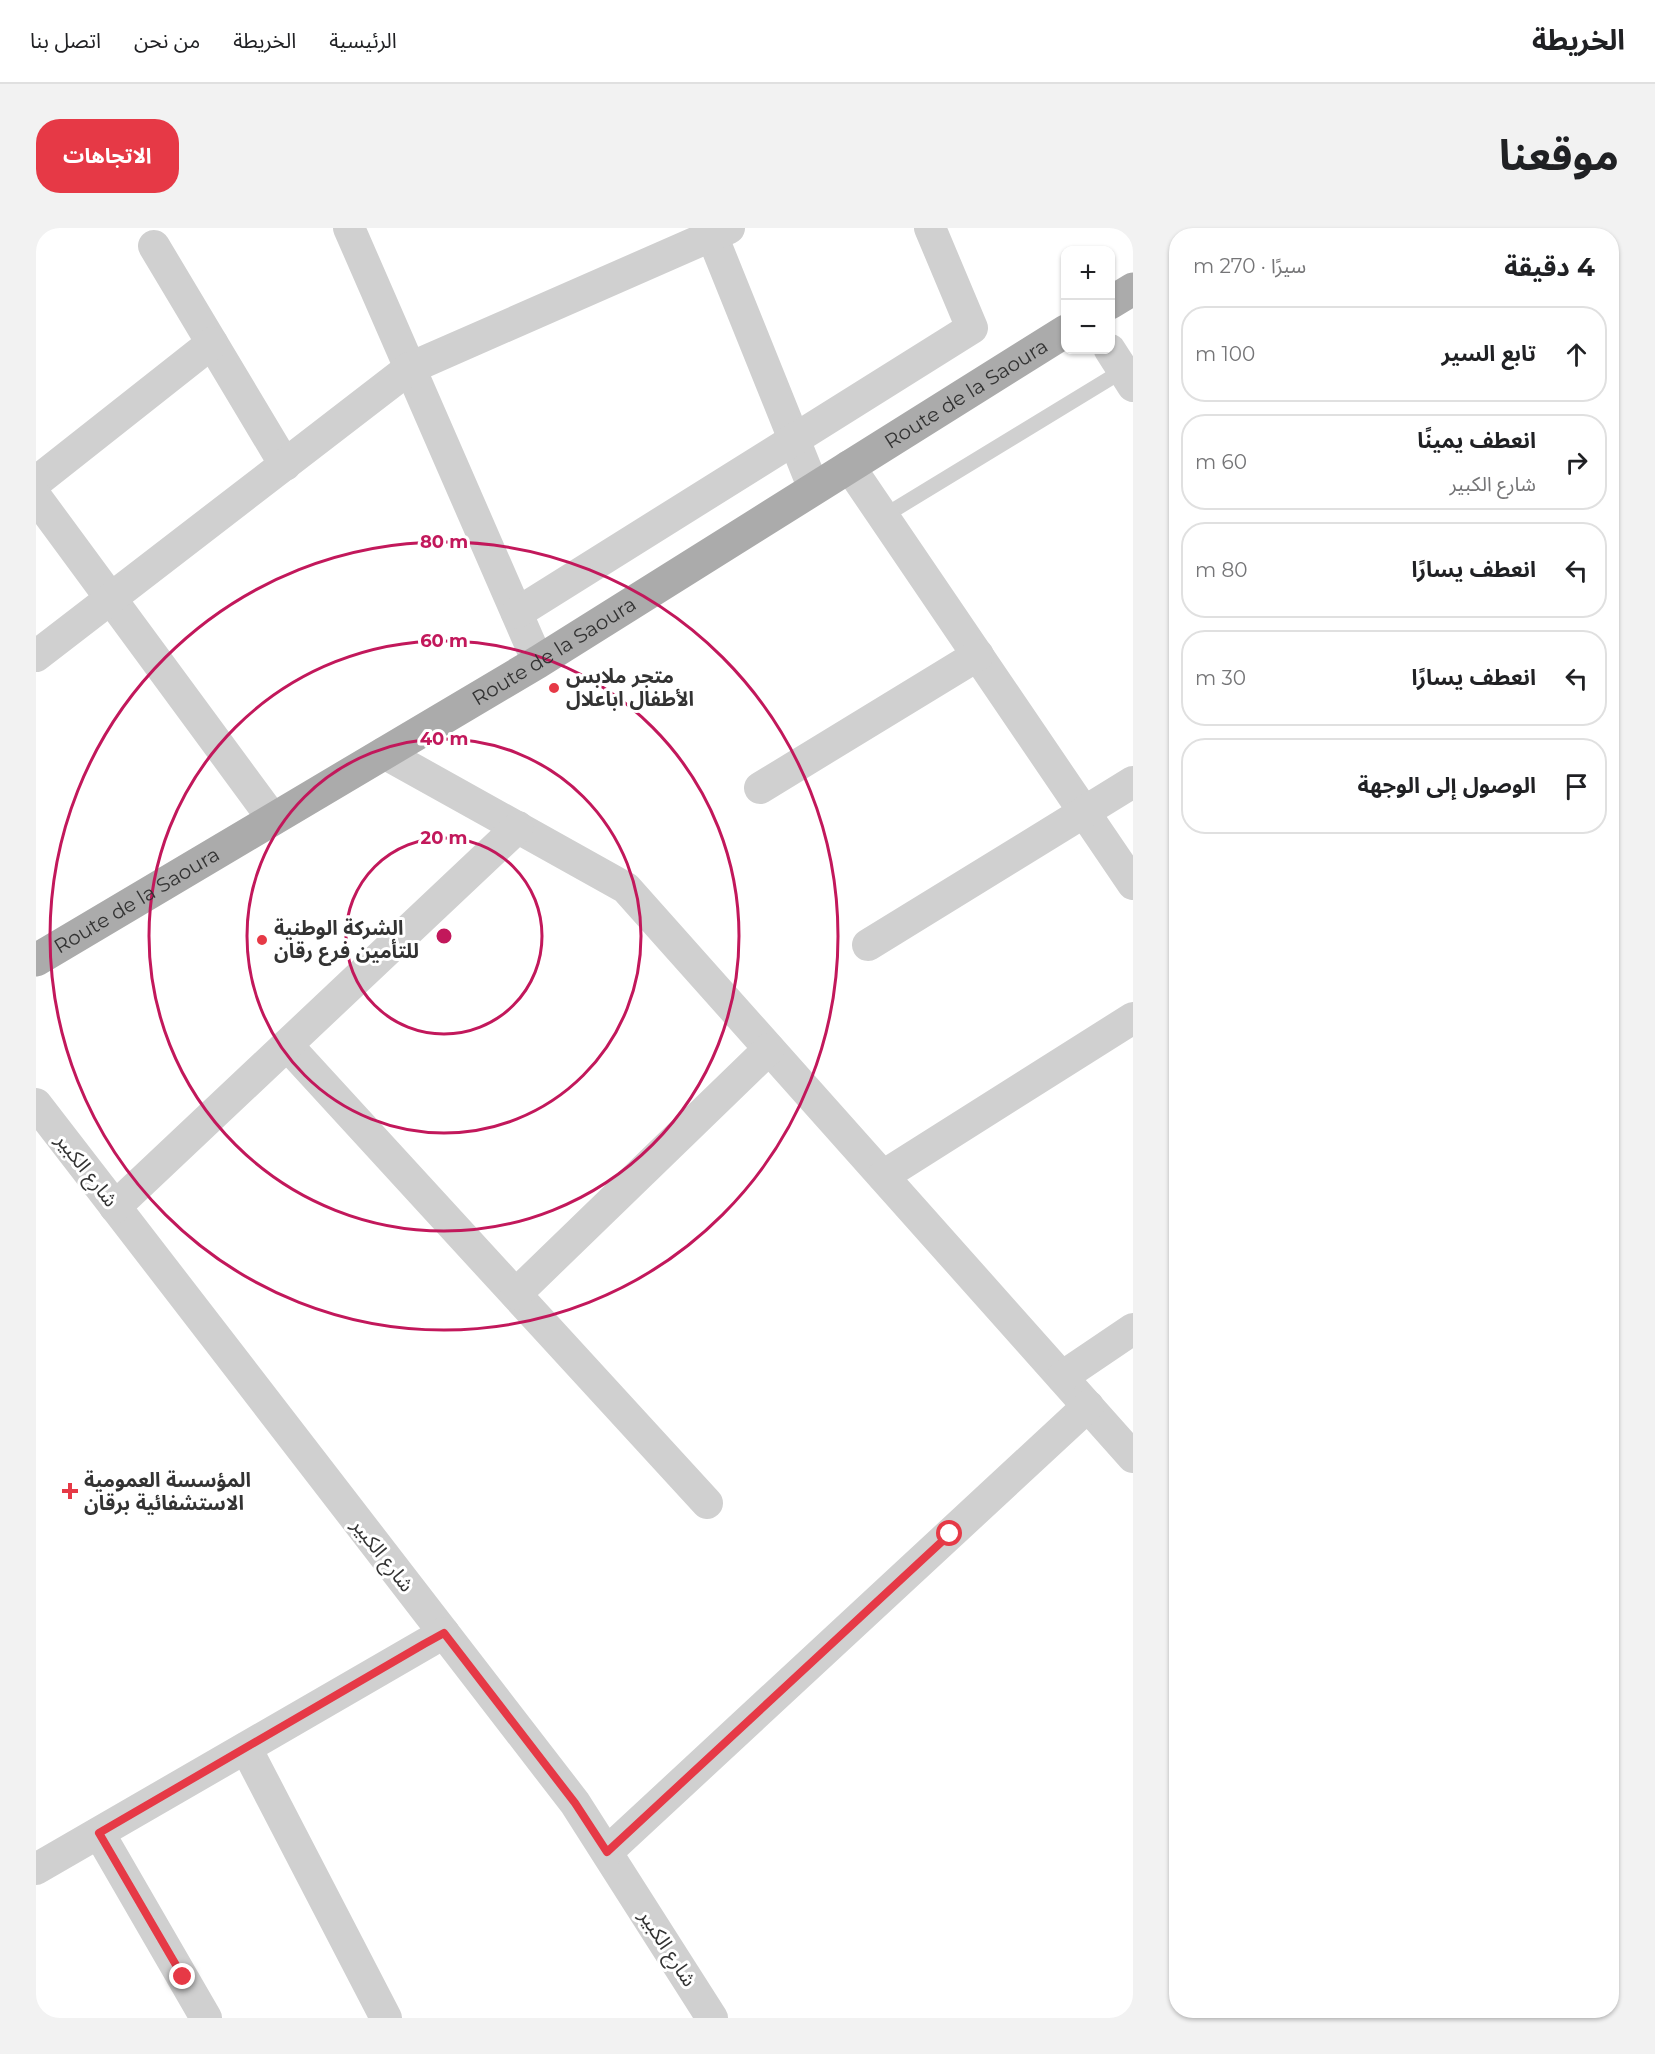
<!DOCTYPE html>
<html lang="ar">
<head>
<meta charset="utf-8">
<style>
  body { margin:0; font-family:Montserrat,"Noto Sans Arabic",sans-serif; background:#f2f2f2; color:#202124; direction:rtl }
  .controls { position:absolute; right:18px; top:18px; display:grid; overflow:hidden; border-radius:12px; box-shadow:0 2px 4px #0004 }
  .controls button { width:54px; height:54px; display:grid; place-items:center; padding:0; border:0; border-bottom:2px solid #e0e0e0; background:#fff; color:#202124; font:30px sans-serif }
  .stop { position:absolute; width:18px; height:18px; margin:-14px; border:4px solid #e63946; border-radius:50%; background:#fff }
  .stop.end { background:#e63946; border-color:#fff; box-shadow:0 2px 6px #0008 }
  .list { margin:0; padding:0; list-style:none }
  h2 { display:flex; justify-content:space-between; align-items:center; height:78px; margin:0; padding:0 24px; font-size:26px }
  h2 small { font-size:20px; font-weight:400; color:#757577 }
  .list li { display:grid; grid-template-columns:39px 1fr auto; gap:18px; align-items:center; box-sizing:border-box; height:96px; margin:0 12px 12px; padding:0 12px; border:2px solid #e0e0e0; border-radius:24px }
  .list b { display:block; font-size:22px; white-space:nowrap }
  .list p { margin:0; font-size:20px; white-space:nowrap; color:#757577 }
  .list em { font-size:20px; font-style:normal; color:#757577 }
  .icon { flex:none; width:33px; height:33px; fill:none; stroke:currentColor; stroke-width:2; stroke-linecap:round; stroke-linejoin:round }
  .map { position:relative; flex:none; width:1097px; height:1790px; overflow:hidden; direction:ltr; border-radius:24px }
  header { display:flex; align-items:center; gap:36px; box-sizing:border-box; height:84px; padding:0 30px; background:#fff; border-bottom:2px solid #e0e0e0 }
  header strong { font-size:28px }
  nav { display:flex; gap:33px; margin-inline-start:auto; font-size:21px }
  .intro { display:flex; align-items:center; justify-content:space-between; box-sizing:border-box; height:144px; padding:0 36px }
  h1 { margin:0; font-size:42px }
  .button { padding:15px 27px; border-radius:24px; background:#e63946; color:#fff; font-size:21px; font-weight:700 }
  main { display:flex; gap:36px; padding:0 36px }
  aside { flex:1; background:#fff; border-radius:24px; box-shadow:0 2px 4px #0004 }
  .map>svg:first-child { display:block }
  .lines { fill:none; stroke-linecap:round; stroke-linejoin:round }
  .lane { stroke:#d0d0d0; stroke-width:15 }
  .street { stroke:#d0d0d0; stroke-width:32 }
  .primary { stroke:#ababab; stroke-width:33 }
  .route { stroke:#e63946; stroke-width:8 }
  .ring { fill:none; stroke:#c2185b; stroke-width:3 }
  .poi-dot { fill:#e63946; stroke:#fff; stroke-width:2 }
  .labels { text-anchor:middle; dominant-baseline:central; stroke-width:6; stroke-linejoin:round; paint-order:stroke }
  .street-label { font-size:20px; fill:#333; stroke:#fff }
  .poi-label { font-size:20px; font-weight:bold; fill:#333; stroke:#fff; text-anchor:start }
  .centre { fill:#c2185b; stroke:#fff; stroke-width:3 }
  .ring-label { font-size:18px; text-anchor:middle; font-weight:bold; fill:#c2185b; stroke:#fff; stroke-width:6; stroke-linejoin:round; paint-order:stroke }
</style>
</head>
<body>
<header>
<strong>الخريطة</strong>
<nav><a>الرئيسية</a><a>الخريطة</a><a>من نحن</a><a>اتصل بنا</a></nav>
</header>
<div class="intro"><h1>موقعنا</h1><a class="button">الاتجاهات</a></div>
<main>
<aside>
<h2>4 دقيقة<small>سيرًا · 270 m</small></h2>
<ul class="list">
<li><svg class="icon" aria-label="ahead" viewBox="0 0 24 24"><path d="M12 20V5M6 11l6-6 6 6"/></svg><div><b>تابع السير</b></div><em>100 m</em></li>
<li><svg class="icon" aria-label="right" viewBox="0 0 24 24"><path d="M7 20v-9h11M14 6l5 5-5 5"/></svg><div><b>انعطف يمينًا</b><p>شارع الكبير</p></div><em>60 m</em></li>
<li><svg class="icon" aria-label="left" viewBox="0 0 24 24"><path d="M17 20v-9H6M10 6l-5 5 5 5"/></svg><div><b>انعطف يسارًا</b></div><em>80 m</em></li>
<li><svg class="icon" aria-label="left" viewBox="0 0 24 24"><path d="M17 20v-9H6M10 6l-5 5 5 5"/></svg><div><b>انعطف يسارًا</b></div><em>30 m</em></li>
<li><svg class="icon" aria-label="arrive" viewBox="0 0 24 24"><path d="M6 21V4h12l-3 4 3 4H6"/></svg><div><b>الوصول إلى الوجهة</b></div></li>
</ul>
</aside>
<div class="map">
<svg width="1097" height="1790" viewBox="0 0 1097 1790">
  <rect width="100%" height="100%" fill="#fff"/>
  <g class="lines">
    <path class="lane" d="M848,288L1091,140"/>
    <g class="street">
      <path d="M313,0L502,434"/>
      <path d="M673,0L778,261"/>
      <path d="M118,18L249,237"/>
      <path d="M1074,122L1097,158"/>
      <path d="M813,238L1097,656"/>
      <path d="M0,254L176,115"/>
      <path d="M0,269L237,591"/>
      <path d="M481,385L936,100L894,0"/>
      <path d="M0,428L374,140L693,0"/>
      <path d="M348,525L590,660L1097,1229"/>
      <path d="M724,560L942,427"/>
      <path d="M832,717L1097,554"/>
      <path d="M251,817L671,1275"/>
      <path d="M0,876L539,1575L676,1790"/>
      <path d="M847,948L1097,790"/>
      <path d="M79,979L482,599"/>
      <path d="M480,1066L733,821"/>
      <path d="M1026,1149L1097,1101"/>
      <path d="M210,1520L350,1790"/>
      <path d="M63,1605L170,1790"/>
      <path d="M571,1624L1052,1178"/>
      <path d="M0,1641L408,1405"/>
    </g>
    <g class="primary">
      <path d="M1074,75L1097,61"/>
      <path id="s1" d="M0,732L502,434L1030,103"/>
    </g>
  </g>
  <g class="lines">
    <path class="route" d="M147,1749L63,1605L388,1416L408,1405L539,1575L571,1624L914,1306"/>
  </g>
  <g class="ring">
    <circle cx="408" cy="708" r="98"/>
    <circle cx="408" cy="708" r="197"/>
    <circle cx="408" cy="708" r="295"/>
    <circle cx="408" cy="708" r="394"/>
  </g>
  <g class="poi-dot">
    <circle cx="518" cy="460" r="6"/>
    <circle cx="226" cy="712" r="6"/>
    <path d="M31 1254h6v6h6v6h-6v6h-6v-6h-6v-6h6z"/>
  </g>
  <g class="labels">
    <g class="street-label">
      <text stroke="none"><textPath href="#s1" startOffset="1089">Route de la Saoura</textPath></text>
      <text stroke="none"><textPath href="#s1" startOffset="603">Route de la Saoura</textPath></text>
      <text stroke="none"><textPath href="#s1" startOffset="117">Route de la Saoura</textPath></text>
      <text transform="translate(51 942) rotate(52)">شارع الكبير</text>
      <text transform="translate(347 1327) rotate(52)">شارع الكبير</text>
      <text transform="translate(632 1720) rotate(57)">شارع الكبير</text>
    </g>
    <g class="poi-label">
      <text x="530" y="448">متجر ملابس<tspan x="530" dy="23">الأطفال اباعلال</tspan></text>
      <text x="238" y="700">الشركة الوطنية<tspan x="238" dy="23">للتأمين فرع رقان</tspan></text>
      <text x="48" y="1252">المؤسسة العمومية<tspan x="48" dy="23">الاستشفائية برقان</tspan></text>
    </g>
  </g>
  <circle cx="408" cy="708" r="9" class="centre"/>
  <g class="ring-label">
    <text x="408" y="320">80 m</text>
    <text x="408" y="419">60 m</text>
    <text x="408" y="517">40 m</text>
    <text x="408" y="616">20 m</text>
  </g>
</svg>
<div class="controls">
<button>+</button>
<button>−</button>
</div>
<div class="stop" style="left:914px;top:1306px"></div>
<div class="stop end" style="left:147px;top:1749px"></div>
</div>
</main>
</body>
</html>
